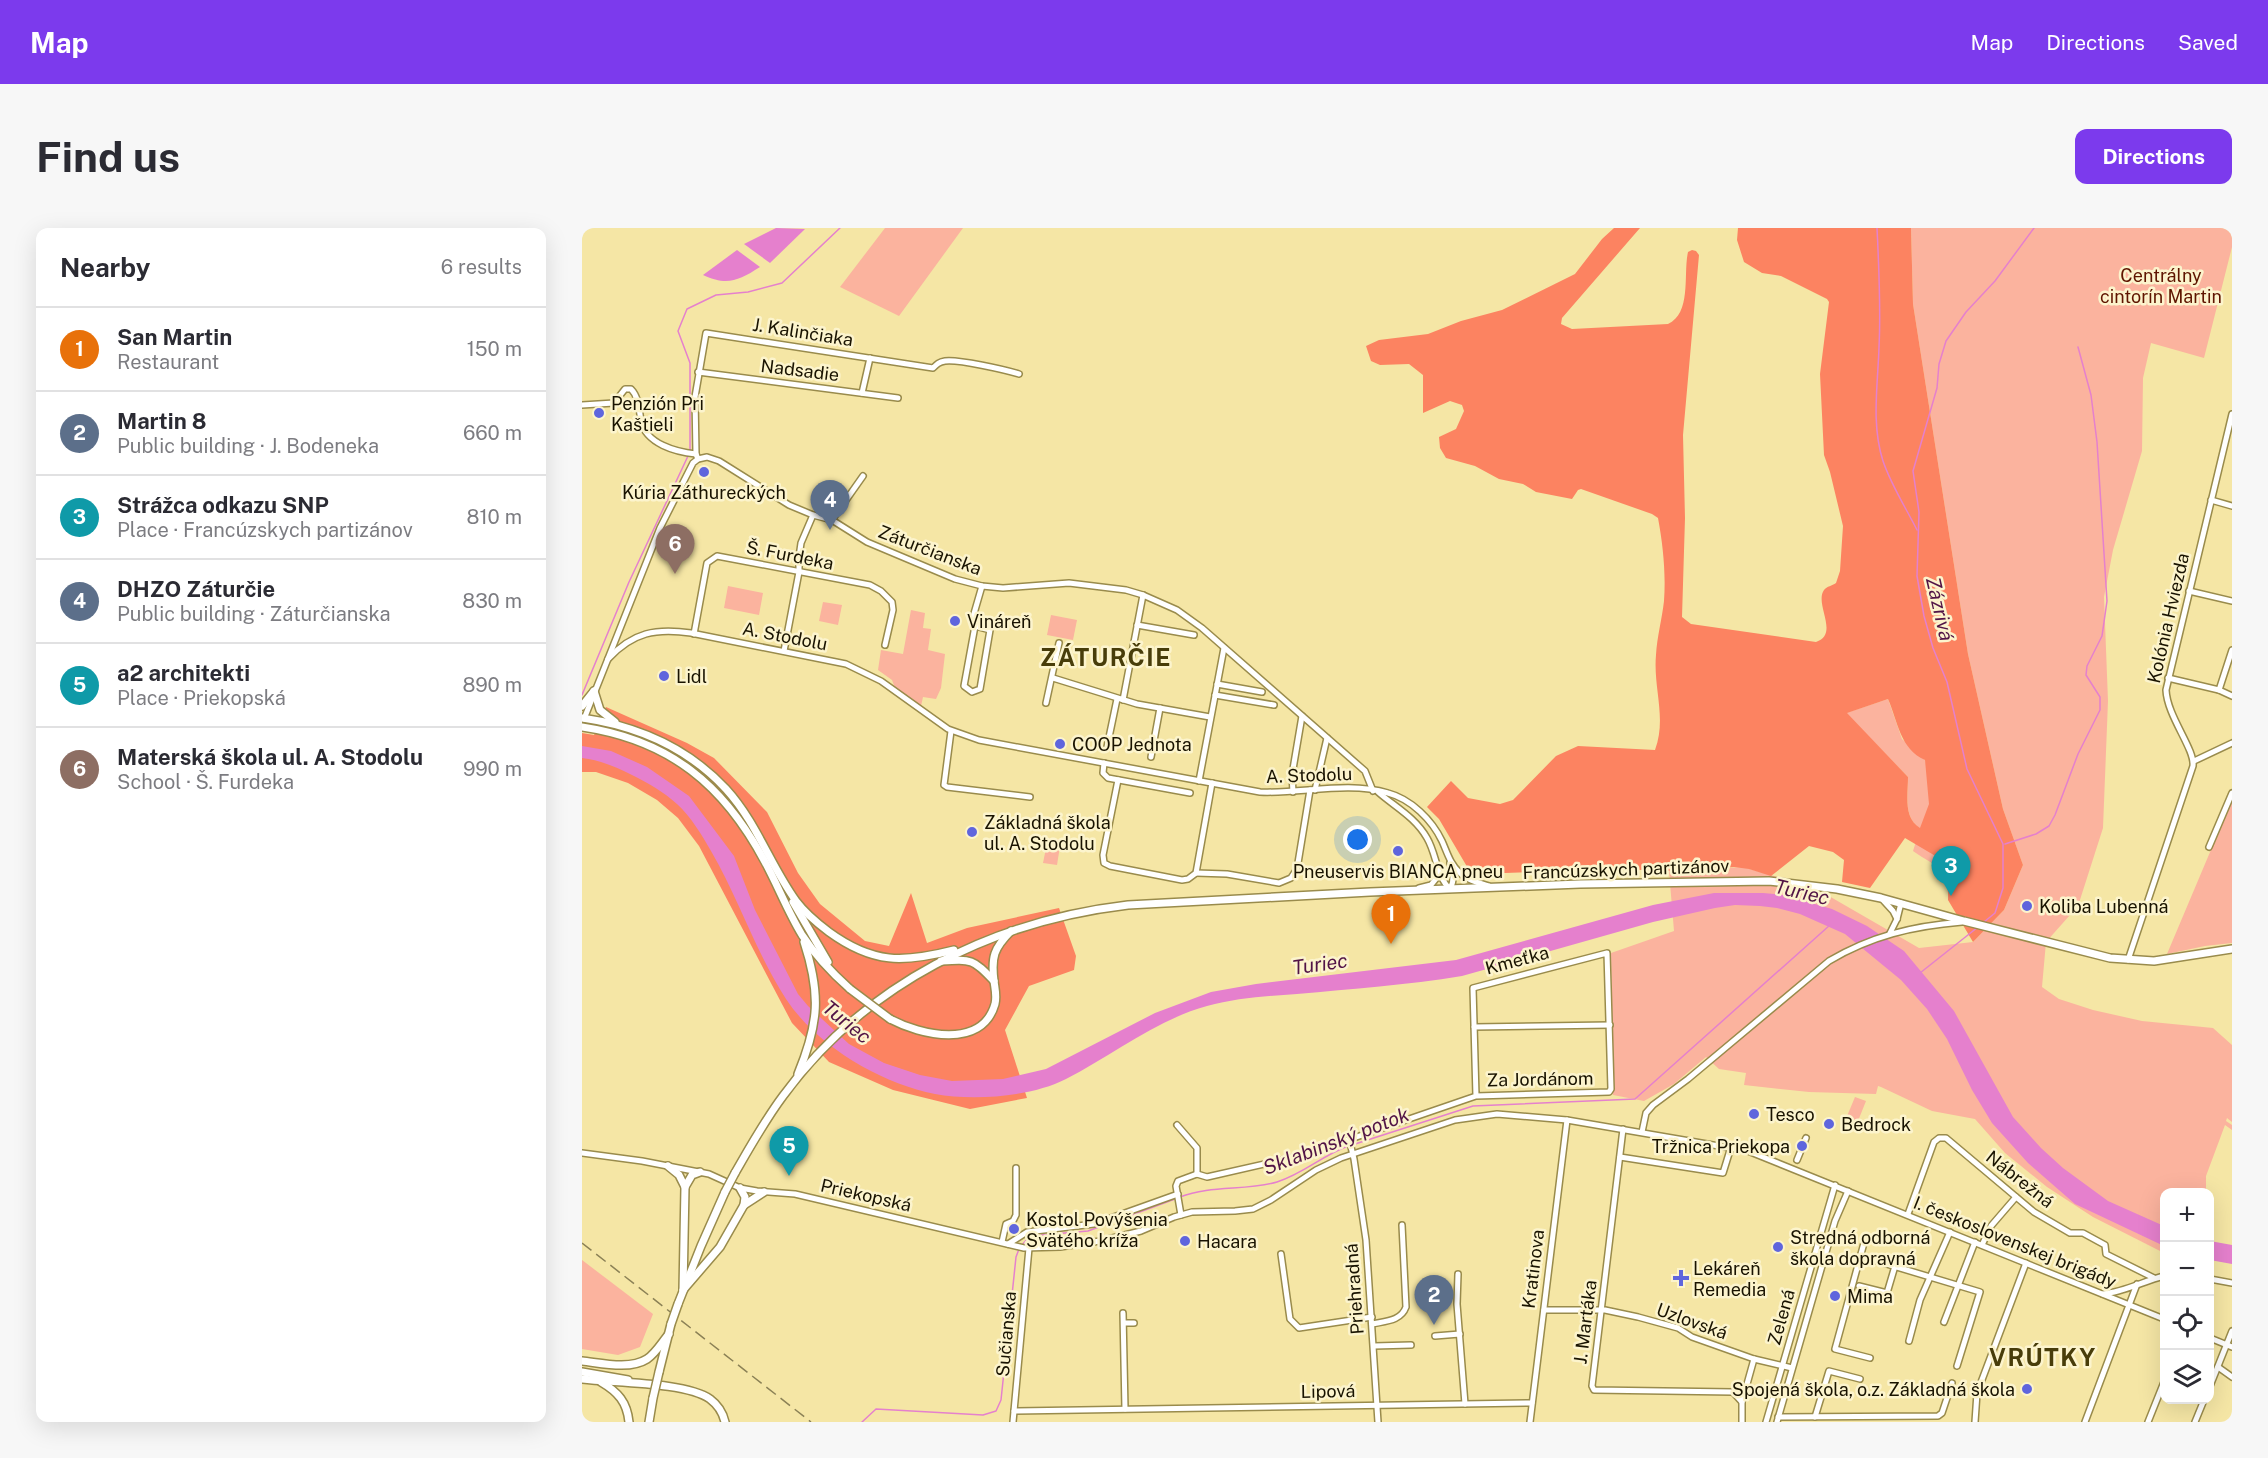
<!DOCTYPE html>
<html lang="en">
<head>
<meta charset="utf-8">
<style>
  body { margin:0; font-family:"Public Sans",sans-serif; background:#f7f7f7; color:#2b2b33 }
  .controls { position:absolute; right:18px; bottom:18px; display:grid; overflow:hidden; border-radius:12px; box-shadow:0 6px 24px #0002 }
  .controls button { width:54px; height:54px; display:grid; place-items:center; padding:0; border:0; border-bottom:2px solid #e1e1e2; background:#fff; color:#2b2b33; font:30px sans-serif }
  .you { position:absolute; left:776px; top:612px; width:21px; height:21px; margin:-15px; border:4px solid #fff; border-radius:50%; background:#1a73e8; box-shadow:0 0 0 9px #1a73e833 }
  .badge { display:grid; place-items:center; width:39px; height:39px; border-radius:50%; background:#7c3aed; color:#fff; font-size:20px; font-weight:700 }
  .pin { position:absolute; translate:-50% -50px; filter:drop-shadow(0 2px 3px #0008) }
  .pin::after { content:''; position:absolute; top:32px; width:21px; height:18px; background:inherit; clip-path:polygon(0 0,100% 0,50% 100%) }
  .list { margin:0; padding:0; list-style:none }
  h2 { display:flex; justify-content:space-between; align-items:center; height:78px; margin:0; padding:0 24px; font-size:26px }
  h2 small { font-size:20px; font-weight:400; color:#7c7c81 }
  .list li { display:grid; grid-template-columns:39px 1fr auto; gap:18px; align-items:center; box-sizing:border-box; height:84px; padding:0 24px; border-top:2px solid #e1e1e2 }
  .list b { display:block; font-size:22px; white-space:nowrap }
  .list p { margin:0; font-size:20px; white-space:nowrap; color:#7c7c81 }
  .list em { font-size:20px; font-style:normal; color:#7c7c81 }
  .icon { flex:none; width:33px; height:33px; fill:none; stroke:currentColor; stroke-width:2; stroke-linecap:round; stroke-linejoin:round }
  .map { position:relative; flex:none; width:1650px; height:1194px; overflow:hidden; border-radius:12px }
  header { display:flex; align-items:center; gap:36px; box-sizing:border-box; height:84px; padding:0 30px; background:#7c3aed; color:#fff }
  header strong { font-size:28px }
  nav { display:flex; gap:33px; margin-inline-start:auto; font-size:21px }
  .intro { display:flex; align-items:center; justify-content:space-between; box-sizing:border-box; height:144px; padding:0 36px }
  h1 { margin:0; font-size:42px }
  .button { padding:15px 27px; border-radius:12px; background:#7c3aed; color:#fff; font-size:21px; font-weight:700 }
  main { display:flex; gap:36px; padding:0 36px }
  aside { flex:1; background:#fff; border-radius:12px; box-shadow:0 6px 24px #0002 }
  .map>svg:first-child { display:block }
  .green { fill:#fbb39e }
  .forest { fill:#fc8361; fill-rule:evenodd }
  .water { fill:#e580cd }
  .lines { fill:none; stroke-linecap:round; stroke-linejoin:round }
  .stream { stroke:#e580cd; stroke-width:1.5 }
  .minor-casing { stroke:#998b4c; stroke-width:8 }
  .major-casing { stroke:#998b4c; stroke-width:10 }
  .minor { stroke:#fff; stroke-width:5 }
  .major { stroke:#fff; stroke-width:7 }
  .rail { stroke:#8b8156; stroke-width:1.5; stroke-dasharray:12 6; stroke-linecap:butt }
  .major-bridge-casing { stroke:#998b4c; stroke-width:10; stroke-linecap:butt }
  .major-bridge { stroke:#fff; stroke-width:7 }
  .poi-dot { fill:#5f65dd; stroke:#fcf4cd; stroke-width:2 }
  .labels { text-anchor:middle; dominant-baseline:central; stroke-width:5; stroke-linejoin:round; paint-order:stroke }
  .park-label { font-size:18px; fill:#5f1500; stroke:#fcf4cd }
  .street-label { font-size:18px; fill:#191300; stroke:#fcf4cd }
  .poi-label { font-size:18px; fill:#191300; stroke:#fcf4cd; text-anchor:start }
  .water-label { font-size:20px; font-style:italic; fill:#521446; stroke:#fcf4cd }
  .district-label { font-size:24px; font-weight:bold; letter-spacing:1.5px; fill:#483d0a; stroke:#fcf4cd }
</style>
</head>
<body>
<header>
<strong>Map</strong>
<nav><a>Map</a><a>Directions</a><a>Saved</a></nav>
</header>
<div class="intro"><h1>Find us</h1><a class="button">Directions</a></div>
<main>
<aside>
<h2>Nearby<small>6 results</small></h2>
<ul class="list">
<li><span class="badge" style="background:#e8710a">1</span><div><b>San Martin</b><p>Restaurant</p></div><em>150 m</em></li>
<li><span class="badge" style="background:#5c6f8a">2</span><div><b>Martin 8</b><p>Public building · J. Bodeneka</p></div><em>660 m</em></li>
<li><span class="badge" style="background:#0f9aa8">3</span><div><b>Strážca odkazu SNP</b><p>Place · Francúzskych partizánov</p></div><em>810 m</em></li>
<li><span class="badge" style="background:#5c6f8a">4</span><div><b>DHZO Záturčie</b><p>Public building · Záturčianska</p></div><em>830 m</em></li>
<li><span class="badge" style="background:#0f9aa8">5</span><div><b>a2 architekti</b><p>Place · Priekopská</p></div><em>890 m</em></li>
<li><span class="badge" style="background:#8d6e63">6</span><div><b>Materská škola ul. A. Stodolu</b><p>School · Š. Furdeka</p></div><em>990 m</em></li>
</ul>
</aside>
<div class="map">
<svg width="1650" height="1194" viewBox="0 0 1650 1194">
  <rect width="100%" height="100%" fill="#f5e6a5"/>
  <g class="green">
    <path d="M303,0H381L317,88L258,59Z"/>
    <path d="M1329,0H1650V19L1622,130L1569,115L1561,150L1560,223L1531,322L1522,369L1526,473L1521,600L1496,678L1464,714L1460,759L1477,771L1511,782L1560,793L1631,800L1650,817V894L1645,890L1644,893L1650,897V902L1643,897L1624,948V964H1582V1025L1511,989L1465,959L1423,925L1393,891L1350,883L1299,859L1296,858L1294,866L1227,864L1162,857L1164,845L1137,841L1124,829L1092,856L1062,873L1031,867L1029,725L1092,703L1087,643L1161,639L1233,660L1337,720L1391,714L1422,682L1441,637L1421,581L1386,426L1331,76Z"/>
    <path d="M146,358L181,365L177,387L142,380Z"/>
    <path d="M241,374L260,377L256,397L237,393Z"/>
    <path d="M329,382L343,385L341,400L349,401L346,422L363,426L359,460L354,471L341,469L339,478L313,460L310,452L296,442L299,422L321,426Z"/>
    <path d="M469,387L495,392L491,412L465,407Z"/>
    <path d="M1306,471L1320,511L1343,532L1371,628L1367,669C1360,634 1358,642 1331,623L1338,601C1321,588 1326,567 1326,549L1264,485Z"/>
    <path d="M1650,572V715L1623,718L1585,726Z"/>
    <path d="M466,610L479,612L475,637L461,635Z"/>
    <path d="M1273,869L1284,873L1274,898L1263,893Z"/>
    <path d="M0,1032L71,1086L58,1119L36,1127L0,1121Z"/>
  </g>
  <g class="forest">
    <path d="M1032,0H1058L980,90L979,96L990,101L1086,96C1110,85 1101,46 1106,24L1110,22L1114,23L1117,27L1101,207L1103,290L1100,389L1109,396L1234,414C1258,406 1232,376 1242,362C1245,358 1250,358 1254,355L1258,343L1261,298L1248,244L1242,227L1238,146L1247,74L1245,71L1199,48L1180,45L1162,34L1155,12L1156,0H1329L1331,76L1386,426L1421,581L1441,637L1422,682L1391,714L1366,672L1367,636L1323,610L1288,660L1260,654L1262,632L1251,624L1227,618L1189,648L1167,641L1152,639L1087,643L1033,641L923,645L887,642L857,591L845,579L869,553L886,570L918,576L931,572L974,528L996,518L1073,522C1085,490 1071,460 1074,427C1075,409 1080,391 1082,373C1084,345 1081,317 1076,290L1070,286L999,261L996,262L990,271L954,264L941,256L917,251L893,238L864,230L858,220L857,209L874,201L882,183L880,177L868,173L841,185V147L827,136L798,137L789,133L784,118L797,112L846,106L879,93L920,82L993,46L1020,11ZM1306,471C1316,494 1318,521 1343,532L1347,576L1338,600C1321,589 1326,567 1326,549L1265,485Z"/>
    <path d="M24,479L105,515L132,530L185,584L216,645L238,676L283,713L307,718L329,665L345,715L385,700L477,680L494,728L492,742L447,758L423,802L445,870L388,881L311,862L247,834L210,795L117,618L96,590L75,572L46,555L14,544H0V505L12,507Z"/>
  </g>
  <g class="water">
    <path d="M194,0L223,1L188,35L162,16Z"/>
    <path d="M155,22L178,39C156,53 145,58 121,47Z"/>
    <path d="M0,518L29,523L65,539L107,568L152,628L173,682L216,766L226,778L267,816L302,835L338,847L370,853L421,851L464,841L573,785L629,764L674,756L874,732L1071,677L1132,665H1181L1202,667L1250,681L1285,698L1322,723L1372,783L1431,889L1459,920L1481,940L1526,973L1582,998V1018L1493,976L1446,935L1410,895L1390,862L1365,811L1345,781L1319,752L1263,706L1218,686L1195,680L1178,678L1153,677L1133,680L1071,694L880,748C825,757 770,761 715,766C685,768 654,770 625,778C574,792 531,827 484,851C449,869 391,873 353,866C298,855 235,818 204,771C174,725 157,671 129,623C120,607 109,589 95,576C82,564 66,555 50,547C34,539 18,532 0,530Z"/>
    <path d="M1628,1013L1650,1017V1036L1628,1032Z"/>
  </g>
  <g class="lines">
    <g class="stream">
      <path d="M1295,0C1297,40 1299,79 1297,119C1296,156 1289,196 1301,233C1309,257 1324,280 1335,302"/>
      <path d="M108,223V135L96,103L105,81L134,67L166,64L200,55L258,0"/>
      <path d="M0,467L47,354L106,228"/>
      <path d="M1423,616L1454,606L1467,598L1473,587L1496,526L1518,482V469L1504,447L1505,438L1520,408L1525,373L1515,214L1509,167L1496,119"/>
      <path d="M1402,694L1413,685L1421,660V616L1385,541L1365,454L1351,420L1342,388L1335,348L1337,284L1331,243L1355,160L1357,136L1364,113L1384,84L1413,53L1452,0"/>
      <path d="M1338,745L1396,699"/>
      <path d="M770,917L891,878L1053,871L1248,697"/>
      <path d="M598,969C629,957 664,963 695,954C721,946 741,927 766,918"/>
      <path d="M440,1017L448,1008L506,1003L593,971"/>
      <path d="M280,1194L294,1181L401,1187L414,1183L419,1172L434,1029L437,1021"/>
    </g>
    <defs>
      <g id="minor">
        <path d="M116,144L316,170"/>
        <path d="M280,165L288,130"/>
        <path d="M0,177L32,175L43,161H49C57,169 57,182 59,193C64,216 94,224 114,226"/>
        <path d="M116,231L114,226L113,169L124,105L351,140C355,136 357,134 363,133C376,131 424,142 437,146"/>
        <path d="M1629,272L1650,278"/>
        <path d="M250,292L281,248"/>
        <path d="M1607,363L1650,373"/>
        <path d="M555,397L612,407"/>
        <path d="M393,398L408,402L398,461L390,464L382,458L393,398L391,394V389L400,358"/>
        <path d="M112,406L125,335L135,328L288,357L299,363L310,374L311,382L303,417"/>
        <path d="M202,423L217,344V329L219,315L231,287"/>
        <path d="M26,431C51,404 74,400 109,405L264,436L299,453L366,501L397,512L678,564C720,566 765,553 806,565C829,571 850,592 860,613C865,624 868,636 878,645C885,652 897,655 907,658"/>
        <path d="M471,450L555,476L628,489"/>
        <path d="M1586,450L1637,462L1650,468"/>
        <path d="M635,456L680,464"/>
        <path d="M1637,462L1650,422"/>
        <path d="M633,467L692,477"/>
        <path d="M541,472L561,367"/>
        <path d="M464,475L477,415"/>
        <path d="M2,491L78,300L111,235L116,231L125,229L137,233L207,277L231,287L250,292L285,314L373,351L400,358L421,360L487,355L544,362L561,367L595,382L620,400L783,543L791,563"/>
        <path d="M369,503L362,557L365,559L448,569"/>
        <path d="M525,519L535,471"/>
        <path d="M569,529L578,480"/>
        <path d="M1612,533L1650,515"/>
        <path d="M522,535L521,545L526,550L608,565"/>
        <path d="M536,552L521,627L522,635L528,638L600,652L606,651L614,645L630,555"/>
        <path d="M617,553L642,420"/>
        <path d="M733,562L745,510"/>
        <path d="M711,564L710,547L720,488"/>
        <path d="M796,564C813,579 833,589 845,610C855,627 854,648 868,661C873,652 871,645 868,635"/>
        <path d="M1627,619L1650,565"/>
        <path d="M614,645L645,646L697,655L709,650L715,641L728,562"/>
        <path d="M837,660L849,657L857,647"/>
        <path d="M1300,671L1311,683L1315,691"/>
        <path d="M1308,705L1315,691L1319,675"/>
        <path d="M1546,732L1611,538C1613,521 1585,488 1584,462L1650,186"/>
        <path d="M892,799L1028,797"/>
        <path d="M595,897L615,920V946"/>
        <path d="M1041,901L1010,1158L1012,1162L1151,1164L1160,1174V1194"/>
        <path d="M1060,904L1064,885L1071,877L1106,851L1247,733C1289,708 1331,698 1380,694"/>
        <path d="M767,911L772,931L784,1012L796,1194"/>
        <path d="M0,925L60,933L127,946L158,960L175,963L213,966L442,1020L478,1019L518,1013L559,1003L592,989L610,984L653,983L671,981L689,972L734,942L759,930L873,892L915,886L985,892L1166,923L1582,1091"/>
        <path d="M1038,929L1141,945L1149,919"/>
        <path d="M1215,932L1224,910"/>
        <path d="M615,946L625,949L722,927L894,868L1027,864L1029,861L1025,725L891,760L894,868"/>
        <path d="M1326,986L1352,914L1357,910H1364L1452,984L1488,1005H1501L1523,1017L1524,1026L1572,1050"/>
        <path d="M599,987L594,958L596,953L615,946"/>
        <path d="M420,1014L424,996L431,993L434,987V940"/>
        <path d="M1282,1015L1253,1121L1288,1130"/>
        <path d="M426,1016L445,1004L512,996L596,966"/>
        <path d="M1400,1017L1409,998L1434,969"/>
        <path d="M699,1026L708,1091L717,1100L790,1089"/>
        <path d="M1278,1028L1398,1064L1375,1138"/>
        <path d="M876,1046L875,1076L883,1176"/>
        <path d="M1628,1051L1650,1055"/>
        <path d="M1277,1058L1305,1065L1313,1038"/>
        <path d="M1521,1066C1542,1064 1562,1053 1582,1048"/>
        <path d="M962,1082H1023L1056,1089L1096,1100L1110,1109L1172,1131L1210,1140"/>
        <path d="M541,1085L543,1181"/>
        <path d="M1362,1094L1393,1014"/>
        <path d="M542,1095H552"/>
        <path d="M790,1096C804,1093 819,1093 824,1079L820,997"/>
        <path d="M853,1108L878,1106"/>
        <path d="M1628,1110L1650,1119"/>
        <path d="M1327,1113L1338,1072L1368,1004"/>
        <path d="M792,1118L829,1117"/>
        <path d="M1636,1139L1650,1149"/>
        <path d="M1628,1158L1650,1103"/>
        <path d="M1160,1174L1172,1131"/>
        <path d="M432,1183L950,1175"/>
        <path d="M1196,1189L1356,1188L1360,1185L1370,1155"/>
        <path d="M1233,1189L1247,1143L1278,1151"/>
        <path d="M431,1194L447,1020"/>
        <path d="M948,1194L985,892"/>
        <path d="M1184,1194L1253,957"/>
        <path d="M1195,1194L1253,993L1266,963"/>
        <path d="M1393,1194L1395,1165L1444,1035"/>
        <path d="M1503,1194L1555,1056"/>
        <path d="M1566,1194L1582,1154"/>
        <path d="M1613,1194L1622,1172"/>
      </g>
      <g id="major">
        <path d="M12,463L18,482L33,494"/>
        <path d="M0,478L12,463"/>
        <path d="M0,490C55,498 106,520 144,561C175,595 188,637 214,673C223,685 235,695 247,704C291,736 321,735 372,722"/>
        <path d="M0,499C88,512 142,557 183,634C196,658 206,684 220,707C233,727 250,745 268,761"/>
        <path d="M211,674L246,734"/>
        <path d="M359,733C390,731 391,731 412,753"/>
        <path d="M308,791C338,807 400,822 413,776C415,768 413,761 412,753C409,729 412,720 429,703"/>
        <path d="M216,846C237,795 239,766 222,714"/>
        <path d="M86,938L97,947L103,959"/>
        <path d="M153,945C168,919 183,892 201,868C283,756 410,693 546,677L788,664L998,656L1187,653L1255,661L1299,670L1382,693L1528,730L1572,733L1650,721"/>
        <path d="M158,960L163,969L162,977"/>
        <path d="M101,1062L138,1019L162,977L182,964"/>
        <path d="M101,1062L103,959L110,947L118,944"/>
        <path d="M96,1076L119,1018L143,964"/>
        <path d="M0,1133C19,1135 48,1142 65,1131C74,1125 80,1114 87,1106"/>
        <path d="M0,1144L46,1152"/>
        <path d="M77,1144L89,1096"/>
        <path d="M0,1151C32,1155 104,1154 128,1171C136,1177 141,1185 143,1194"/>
        <path d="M19,1154C36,1164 45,1174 47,1194"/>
        <path d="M67,1194L71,1170"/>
      </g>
    </defs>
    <use href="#minor" class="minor-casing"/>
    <use href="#major" class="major-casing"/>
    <use href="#minor" class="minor"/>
    <use href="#major" class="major"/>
    <path class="rail" d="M0,1015L229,1194"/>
    <defs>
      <g id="major-bridge">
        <path d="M268,761L308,791"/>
        <path d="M143,964L153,945"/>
        <path d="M89,1096L96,1076"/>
        <path d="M71,1170L77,1144"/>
      </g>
    </defs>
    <use href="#major-bridge" class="major-bridge-casing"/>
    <use href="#major-bridge" class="major-bridge"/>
  </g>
  <g class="poi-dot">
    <circle cx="17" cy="185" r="6"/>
    <circle cx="122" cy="244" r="6"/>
    <circle cx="373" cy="393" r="6"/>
    <circle cx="82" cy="448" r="6"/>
    <circle cx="478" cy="516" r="6"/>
    <circle cx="390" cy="604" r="6"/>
    <circle cx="816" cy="623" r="6"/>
    <circle cx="1445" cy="678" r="6"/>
    <circle cx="1172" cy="886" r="6"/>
    <circle cx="1247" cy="896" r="6"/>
    <circle cx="1220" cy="918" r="6"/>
    <circle cx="432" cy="1001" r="6"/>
    <circle cx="603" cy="1013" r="6"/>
    <circle cx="1196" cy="1019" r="6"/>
    <path d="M1096 1041h6v6h6v6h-6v6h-6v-6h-6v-6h6z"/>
    <circle cx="1253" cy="1068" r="6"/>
    <circle cx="1445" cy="1161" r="6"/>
  </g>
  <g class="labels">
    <g class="park-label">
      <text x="1579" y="47">Centrálny<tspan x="1579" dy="21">cintorín Martin</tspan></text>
    </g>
    <g class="street-label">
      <text transform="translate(221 104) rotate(9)">J. Kalinčiaka</text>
      <text transform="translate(218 142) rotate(7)">Nadsadie</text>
      <text transform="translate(348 322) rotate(21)">Záturčianska</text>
      <text transform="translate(208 327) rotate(11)">Š. Furdeka</text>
      <text transform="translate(1586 390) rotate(-77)">Kolónia Hviezda</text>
      <text transform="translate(203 408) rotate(11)">A. Stodolu</text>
      <text transform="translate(727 547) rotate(-2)">A. Stodolu</text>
      <text transform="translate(1044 641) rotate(-2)">Francúzskych partizánov</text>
      <text transform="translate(935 732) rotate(-15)">Kmeťka</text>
      <text transform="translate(958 851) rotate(-1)">Za Jordánom</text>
      <text transform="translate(1438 951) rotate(38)">Nábrežná</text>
      <text transform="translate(284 967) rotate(13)">Priekopská</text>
      <text transform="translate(1433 1014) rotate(22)">I. československej brigády</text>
      <text transform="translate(951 1041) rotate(-83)">Kratinova</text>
      <text transform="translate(772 1061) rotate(-94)">Priehradná</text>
      <text transform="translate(1199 1089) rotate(-74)">Zelená</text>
      <text transform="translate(1110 1093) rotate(20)">Uzlovská</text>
      <text transform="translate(1003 1094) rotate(-83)">J. Martáka</text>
      <text transform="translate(424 1106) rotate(-85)">Sučianska</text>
      <text transform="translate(746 1163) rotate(-1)">Lipová</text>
    </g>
    <g class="poi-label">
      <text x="29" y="175">Penzión Pri<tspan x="29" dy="21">Kaštieli</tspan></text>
      <text x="122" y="264" text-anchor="middle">Kúria Záthureckých</text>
      <text x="385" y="393">Vináreň</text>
      <text x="94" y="448">Lidl</text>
      <text x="490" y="516">COOP Jednota</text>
      <text x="402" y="594">Základná škola<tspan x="402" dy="21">ul. A. Stodolu</tspan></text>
      <text x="816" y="643" text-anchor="middle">Pneuservis BIANCA pneu</text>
      <text x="1457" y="678">Koliba Lubenná</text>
      <text x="1184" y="886">Tesco</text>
      <text x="1259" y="896">Bedrock</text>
      <text x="1208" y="918" text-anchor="end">Tržnica Priekopa</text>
      <text x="444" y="991">Kostol Povýšenia<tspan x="444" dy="21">Svätého kríža</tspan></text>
      <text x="1208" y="1009">Stredná odborná<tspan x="1208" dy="21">škola dopravná</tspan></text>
      <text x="615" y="1013">Hacara</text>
      <text x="1111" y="1040">Lekáreň<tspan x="1111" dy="21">Remedia</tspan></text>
      <text x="1265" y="1068">Mima</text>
      <text x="1433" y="1161" text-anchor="end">Spojená škola, o.z. Základná škola</text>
    </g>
    <g class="water-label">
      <text transform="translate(1358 381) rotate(77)">Zázrivá</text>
      <text transform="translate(1220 664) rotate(13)">Turiec</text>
      <text transform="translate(738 736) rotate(-8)">Turiec</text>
      <text transform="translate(265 794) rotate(39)">Turiec</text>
      <text transform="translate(754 913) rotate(-21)">Sklabinský potok</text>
    </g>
    <g class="district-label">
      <text x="524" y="429">ZÁTURČIE</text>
      <text x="1461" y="1129">VRÚTKY</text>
    </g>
  </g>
</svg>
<div class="controls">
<button>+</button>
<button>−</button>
<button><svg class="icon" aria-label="locate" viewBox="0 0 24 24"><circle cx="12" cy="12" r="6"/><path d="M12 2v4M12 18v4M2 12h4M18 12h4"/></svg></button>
<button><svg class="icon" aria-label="layers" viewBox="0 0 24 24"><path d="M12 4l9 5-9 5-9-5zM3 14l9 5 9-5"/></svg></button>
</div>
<div class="you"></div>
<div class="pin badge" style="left:809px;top:716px;background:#e8710a">1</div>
<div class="pin badge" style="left:852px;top:1097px;background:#5c6f8a">2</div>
<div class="pin badge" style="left:1369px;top:668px;background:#0f9aa8">3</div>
<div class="pin badge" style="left:248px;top:302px;background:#5c6f8a">4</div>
<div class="pin badge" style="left:207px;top:948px;background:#0f9aa8">5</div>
<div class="pin badge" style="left:93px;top:346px;background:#8d6e63">6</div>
</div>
</main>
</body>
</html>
